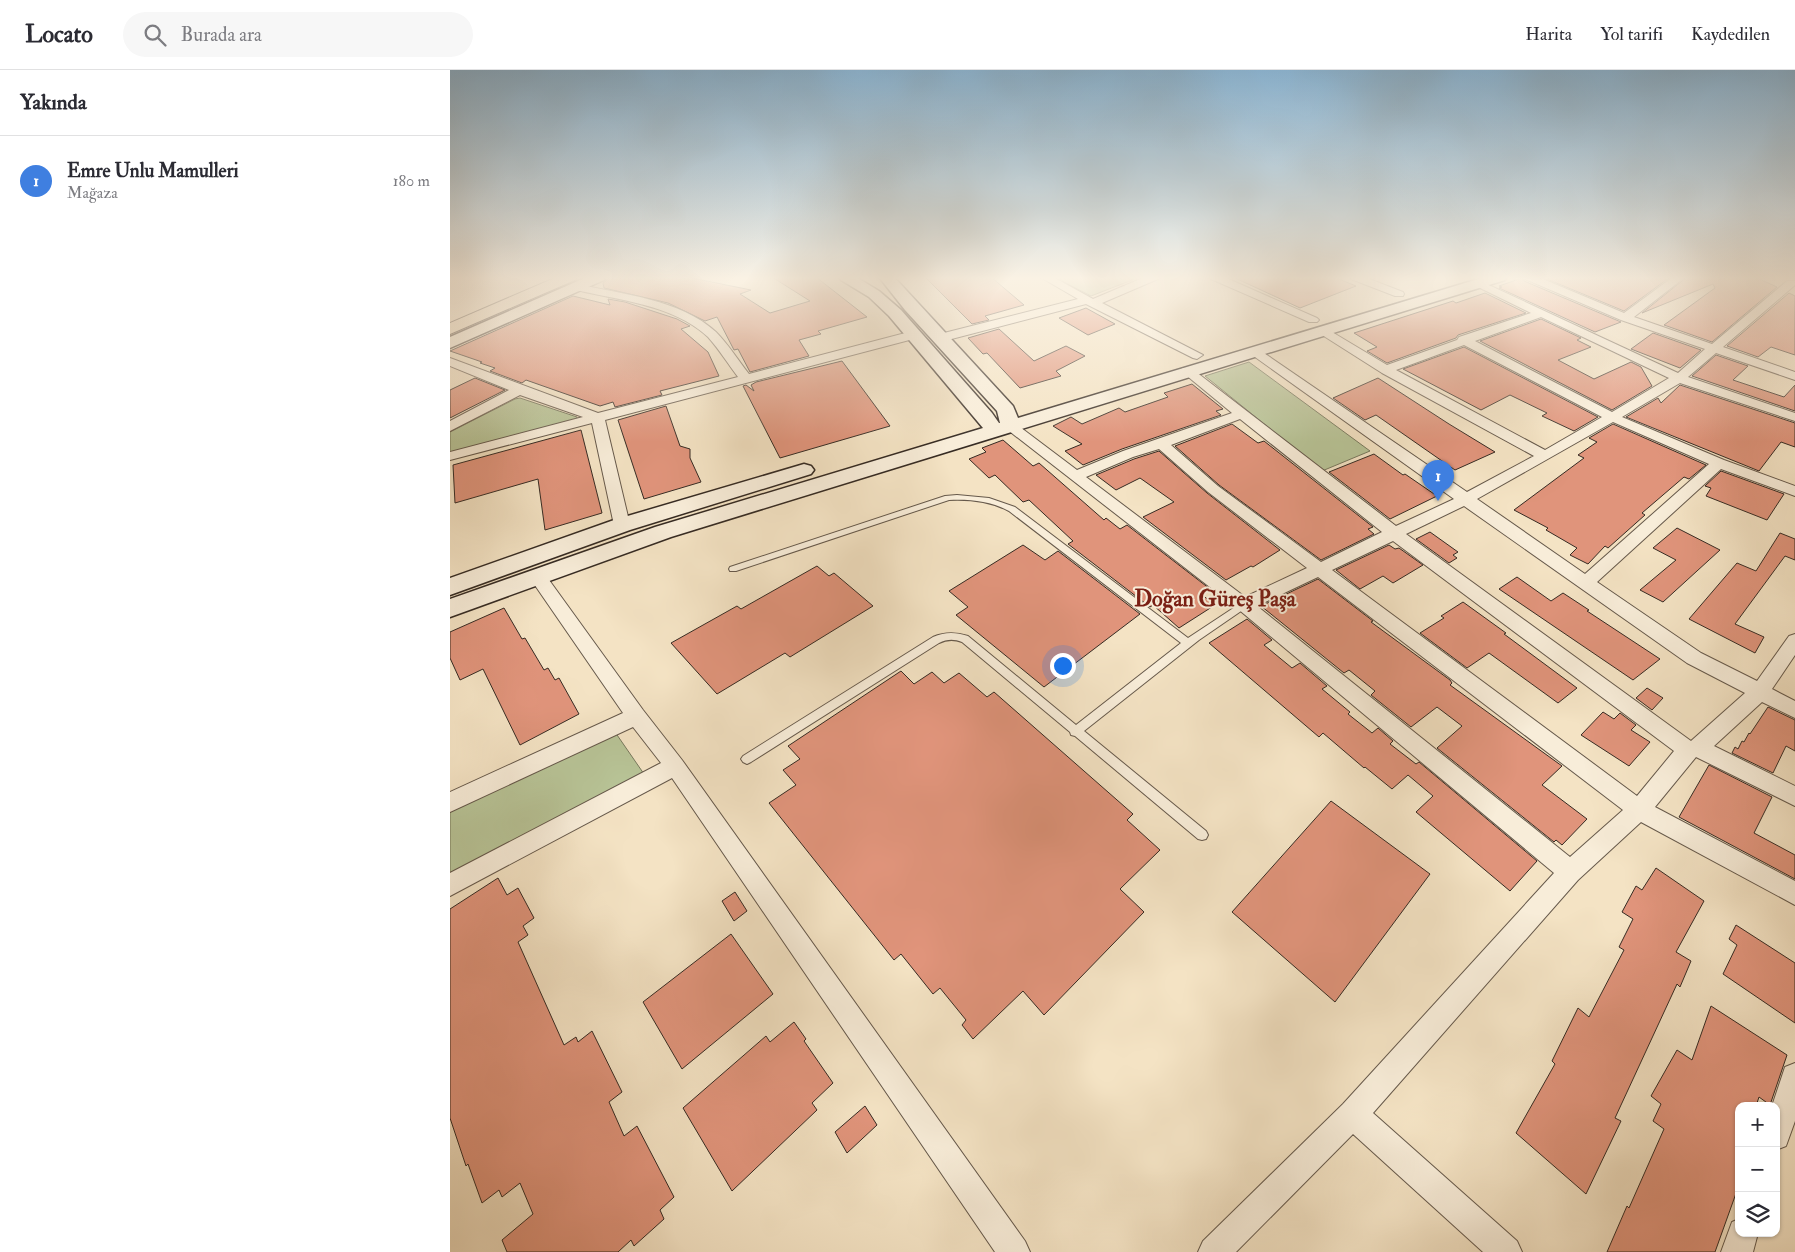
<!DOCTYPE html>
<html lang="tr">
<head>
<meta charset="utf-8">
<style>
  body { margin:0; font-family:"IM FELL Double Pica",serif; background:#f7f7f7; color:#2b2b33 }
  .controls { position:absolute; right:15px; bottom:15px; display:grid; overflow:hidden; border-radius:10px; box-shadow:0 1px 4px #0004 }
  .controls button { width:45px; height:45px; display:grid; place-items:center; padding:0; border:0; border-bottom:1px solid #e1e1e2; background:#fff; color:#2b2b33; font:25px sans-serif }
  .you { position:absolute; left:612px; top:595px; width:18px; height:18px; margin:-12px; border:4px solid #fff; border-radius:50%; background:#1a73e8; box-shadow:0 0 0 8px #1a73e833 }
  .badge { display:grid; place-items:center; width:32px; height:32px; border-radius:50%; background:#0f766e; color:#fff; font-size:16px; font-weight:700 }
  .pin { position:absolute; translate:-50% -41px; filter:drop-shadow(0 1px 2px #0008) }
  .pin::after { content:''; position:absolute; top:26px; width:18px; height:15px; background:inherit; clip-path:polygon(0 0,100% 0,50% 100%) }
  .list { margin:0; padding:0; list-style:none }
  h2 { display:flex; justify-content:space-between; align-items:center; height:65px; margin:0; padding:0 20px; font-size:21px }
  h2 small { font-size:16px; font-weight:400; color:#7c7c81 }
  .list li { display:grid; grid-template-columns:32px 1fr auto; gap:15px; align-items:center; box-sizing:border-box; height:90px; padding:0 20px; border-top:1px solid #e1e1e2 }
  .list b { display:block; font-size:19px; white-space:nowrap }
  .list p { margin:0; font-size:16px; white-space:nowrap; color:#7c7c81 }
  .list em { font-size:16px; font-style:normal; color:#7c7c81 }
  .icon { flex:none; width:28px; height:28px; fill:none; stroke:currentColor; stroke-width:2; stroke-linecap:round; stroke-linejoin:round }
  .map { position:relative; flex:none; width:1345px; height:1182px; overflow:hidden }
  header { display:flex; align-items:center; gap:30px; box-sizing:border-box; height:70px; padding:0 25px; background:#fff; border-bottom:1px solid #e1e1e2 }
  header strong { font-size:24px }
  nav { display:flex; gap:28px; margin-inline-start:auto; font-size:18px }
  .search { width:350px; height:45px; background:#f7f7f7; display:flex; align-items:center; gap:12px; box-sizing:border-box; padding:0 18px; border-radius:28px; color:#7c7c81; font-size:19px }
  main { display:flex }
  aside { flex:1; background:#fff }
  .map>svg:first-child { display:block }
  .green { fill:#b8c497; stroke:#77785d }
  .building { fill:#e0947b; stroke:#362b23 }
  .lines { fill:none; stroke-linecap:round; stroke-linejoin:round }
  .lane-casing { stroke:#66594b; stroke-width:2 }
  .street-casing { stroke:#66594b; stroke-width:2 }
  .secondary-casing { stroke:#362b23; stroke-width:3 }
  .highway-casing { stroke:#362b23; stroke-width:2 }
  .lane { fill:#f8edd9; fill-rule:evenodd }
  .street { fill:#f8edd9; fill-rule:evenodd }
  .secondary { fill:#f8edd9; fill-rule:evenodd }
  .highway { fill:#f4e3c4; fill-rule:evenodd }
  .labels { text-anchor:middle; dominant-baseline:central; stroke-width:4; stroke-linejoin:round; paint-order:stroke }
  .district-label { font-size:22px; font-weight:bold; fill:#7a1f14; stroke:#f8edd9 }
</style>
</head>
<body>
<header>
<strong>Locato</strong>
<div class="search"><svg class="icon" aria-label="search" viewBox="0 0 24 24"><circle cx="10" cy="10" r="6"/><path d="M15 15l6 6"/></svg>Burada ara</div>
<nav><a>Harita</a><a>Yol tarifi</a><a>Kaydedilen</a></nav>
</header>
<main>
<aside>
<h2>Yakında<small></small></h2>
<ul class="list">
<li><span class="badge" style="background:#3f7fe0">1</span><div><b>Emre Unlu Mamulleri</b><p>Mağaza</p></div><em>180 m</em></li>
</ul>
</aside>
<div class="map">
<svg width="1345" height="1182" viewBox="0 0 1345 1182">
  <rect width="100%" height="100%" fill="#f4e3c4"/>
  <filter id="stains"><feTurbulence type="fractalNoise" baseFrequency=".004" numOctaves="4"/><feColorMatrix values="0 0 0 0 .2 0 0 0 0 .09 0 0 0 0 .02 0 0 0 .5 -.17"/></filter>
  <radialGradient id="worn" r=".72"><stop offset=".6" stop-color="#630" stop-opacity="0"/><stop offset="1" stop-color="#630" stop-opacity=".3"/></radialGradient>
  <g class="green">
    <path d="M615,207H690L641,226L608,209Z"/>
    <path d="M799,292L920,381L872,401L755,306Z"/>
    <path d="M70,328L127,347V349L0,384V362L65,329Z"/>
    <path d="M165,662L194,704L0,803V742Z"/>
  </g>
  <g class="building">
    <path d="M160,207H237L301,220L290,224L320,243L360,231L322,207H366L417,247L368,261L371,264L349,270L359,286L300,302L288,279L284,280L267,247L255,251L218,233L154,218L153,213Z"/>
    <path d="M475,207H541L574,235L535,246L539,250L522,254Z"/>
    <path d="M783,207H884L906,216L850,238Z"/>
    <path d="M1092,207H1220L1174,241Z"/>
    <path d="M1237,207H1305L1327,217L1262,272L1214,255L1265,218L1263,214L1192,243Z"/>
    <path d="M1072,208L1074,211L1171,252L1145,262L1049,218L1052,217L1049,216Z"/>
    <path d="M1035,223L1076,243L1008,265L1006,268L937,293L917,281L927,277L904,263L1003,231L1006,233Z"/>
    <path d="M1339,223L1345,226V285L1321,277L1308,287L1277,276Z"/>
    <path d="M123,226L160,235L158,229L175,232L227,249L240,256L231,259L258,282L269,306L210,321L212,325L165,337L163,332L150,336L76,310L72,313L40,301L45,298L30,293L32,292L0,281Z"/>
    <path d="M636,238L665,254L638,265L609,248Z"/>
    <path d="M1091,249L1131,268L1127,270L1141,277L1108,290L1144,309L1181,292L1191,297L1202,316L1162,340L1030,271Z"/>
    <path d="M549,259L584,291L616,276L635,286L606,301L611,306L570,318L537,283L533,284L518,268Z"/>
    <path d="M1203,263L1251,280L1230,298L1181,279Z"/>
    <path d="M1014,277L1148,347L1124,361L1092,346L1097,343L1060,325L1031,340L953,299Z"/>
    <path d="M1266,285L1298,296L1283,310L1334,327L1345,315V341L1242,306Z"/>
    <path d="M392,291L440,356L330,388L293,316L296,315L304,321L301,315L306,312Z"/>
    <path d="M25,308L55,320L0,348V320Z"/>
    <path d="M928,308L999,354L1045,382L1005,400L926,345L915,350L883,328Z"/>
    <path d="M742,314L773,339L766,341L771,345L672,379L633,395L615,381L632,374L603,356L621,347L632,354L669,338L675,342L718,327L714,323Z"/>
    <path d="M1230,315L1345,353V377L1331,372L1309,401L1176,347L1208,328L1211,333Z"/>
    <path d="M216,336L230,376L240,379V388L251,412L194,429L168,350Z"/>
    <path d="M782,354L808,373L814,371L923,457L918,459L924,464L871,490L769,415L725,376Z"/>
    <path d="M1163,354L1256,395L1239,409L1234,407L1192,443L1195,445L1158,478L1155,476L1138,494L1120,485L1127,478L1096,460L1098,458L1064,440L1134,388L1128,385L1147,372L1139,368Z"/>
    <path d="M131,360L152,443L95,460L88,409L5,433L3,395Z"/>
    <path d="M553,370L583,396L589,393L654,450L656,448L670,459L677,455L760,519L751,524L765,535L729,558L703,535L700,537L618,474L623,471L579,430L573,432L545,405L539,408L519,389L536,382L532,378Z"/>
    <path d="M709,381L757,423L830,480L803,497L801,496L776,510L693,447L724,432L690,408L666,420L646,405L684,389Z"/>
    <path d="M924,384L953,405L955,404L987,426L940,449L879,402Z"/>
    <path d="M1271,401L1334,424L1317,450L1256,426L1261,418L1255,416Z"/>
    <path d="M1227,458L1270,480L1213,532L1190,520L1226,490L1203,478Z"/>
    <path d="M980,462L1008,482L1003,485L1007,488L999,493L966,469Z"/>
    <path d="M1330,463L1345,469V490L1335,486L1285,554L1314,567L1305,583L1239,549L1287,493L1306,501Z"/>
    <path d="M573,475L595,490L608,481L690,544L594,617L506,545L518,537L499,521Z"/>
    <path d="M939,475L945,479L949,478L973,495L943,513L933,506L910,519L886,500Z"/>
    <path d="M367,496L379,506L384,503L423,536L340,587L335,583L267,624L221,573L287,536L291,539Z"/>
    <path d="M1067,507L1101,531L1113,523L1139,540L1137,541L1210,589L1183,610L1049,519Z"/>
    <path d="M868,509L923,551L921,552L1000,610L1002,613L1000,615L1112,696L1092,715L1137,749L1112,775L1106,770L1104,772L987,678L1012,656L987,637L961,657L921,625L925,621L899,600L894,603L811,536Z"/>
    <path d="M1013,532L1056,563L1054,564L1127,618L1108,633L1039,583L1017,598L970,563L994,548L991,546Z"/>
    <path d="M54,538L72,569L75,568L94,600L98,598L105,610L109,608L129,644L70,675L33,599L10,610L0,588V562Z"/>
    <path d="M797,549L822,570L814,575L842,598L850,593L877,616L872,619L900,642L898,644L922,663L928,658L943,671L940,674L966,694L969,692L1087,791L1060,821L966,742L983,726L958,705L942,719L915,697L914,698L873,663L869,667L759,573Z"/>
    <path d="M451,601L464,614L482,602L494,613L509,603L537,627L544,622L683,744L677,750L710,780L670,819L694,842L594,945L573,921L523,969L512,955L516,950L490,918L483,924L451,884L444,890L319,733L346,715L333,700L350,689L338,676Z"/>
    <path d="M1197,618L1213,628L1202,640L1186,628Z"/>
    <path d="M1318,637L1345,650V681L1336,676L1323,703L1282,683L1285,677L1288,679L1292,671L1294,672L1299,663L1300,664Z"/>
    <path d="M1153,642L1164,649L1170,643L1186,655L1181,660L1200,672L1179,696L1131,665Z"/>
    <path d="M1259,695L1322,727L1304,763L1345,785V809L1229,747Z"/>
    <path d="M881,731L980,804L885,932L782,842Z"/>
    <path d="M1206,798L1254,831L1226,882L1241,891L1230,917L1227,914L1165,1048L1171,1051L1136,1124L1066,1063L1105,994L1102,991L1128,938L1139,947L1174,880L1169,877L1183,849L1172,842L1186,816L1192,820Z"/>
    <path d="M48,808L57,825L68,818L84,848L73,856L78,865L68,872L114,975L126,967L128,972L142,961L172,1022L159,1032L174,1066L187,1056L224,1127L210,1140L214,1149L184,1176L181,1170L168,1182H57L52,1170L83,1144L70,1113L52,1127L49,1120L32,1133L18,1094L16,1096L0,1048V839Z"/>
    <path d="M285,822L297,841L284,851L272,831Z"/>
    <path d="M1286,855L1345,893V953L1273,904L1287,875L1279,869Z"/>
    <path d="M281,864L323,924L232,999L193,932Z"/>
    <path d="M1261,936L1337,985L1320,1035L1309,1027L1306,1036H1289V1115L1265,1182H1157L1177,1136L1179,1138L1214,1059L1203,1051L1211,1034L1201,1026L1227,980L1242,990Z"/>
    <path d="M344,952L356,969L354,971L383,1013L362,1033L367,1040L282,1121L233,1038L316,966L320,972Z"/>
    <path d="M415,1036L427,1055L397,1083L385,1062Z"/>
  </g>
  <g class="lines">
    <defs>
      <path id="lane" d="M507,425L539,428L565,437L738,568L791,533H797L799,535L797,537L749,570L634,661L756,761L758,765L756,769L752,770L748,769L625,666L621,665L620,662L512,572C504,569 497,569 489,573L301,692L297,694L293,692L291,689L293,686L483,567C495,562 505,562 518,566L626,655L731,573L559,441C540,431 520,429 499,430L286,501H280L279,499L280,497L495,426Z"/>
      <g id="street">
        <path d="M590,207H603L643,229L695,207H709L708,209L652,233L753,285L747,289L743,288L636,234L490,272L484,268L486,265L628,229Z"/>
        <path d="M760,207H774L867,248L869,250L867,252H859L761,209Z"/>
        <path d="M900,207H914L953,222L954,224L953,226H945L901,209Z"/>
        <path d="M1074,207H1088L1174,243L1223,207H1235L1184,247L1262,274L1337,211H1345V215L1273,277L1345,302V310L1266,283L1238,307L1345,343V351L1230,313L1172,347L1274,390L1345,416V426L1271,399L1147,512L1251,583L1307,611L1339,566L1345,564V585L1322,619L1345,631V648L1312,632L1264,676L1345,716V736L1246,687L1205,737L1345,811V835L1191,752L1128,810L923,1043L1067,1171L1072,1182H1033L903,1064L786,1182H748L753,1171L893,1034L1104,803L788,539L554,357L561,353L566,354L627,400L673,381L782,343L731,301L733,298H741L946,456L1004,429L798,282L804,278L808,279L1017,422L1084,386L932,303L869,263L867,261L869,259H877L937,295L1007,270L1009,267L1081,243L1026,216L1025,214L1026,212L1030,211L1228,303L1255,279L1171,250L1075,209ZM1091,247L1219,308L1162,342L1025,271ZM1014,275L1152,347L1095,380L946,300ZM790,349L932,462L871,492L768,416L721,375ZM1163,352L1259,394L1135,504L1027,429ZM709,379L758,422L857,498L795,527L636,407L683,387ZM1014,436L1237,593L1295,623L1241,671L956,464ZM943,471L1224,681L1187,726L882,500ZM868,507L1173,740L1120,787L807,536Z"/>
        <path d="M126,214C171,224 230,229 266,262C278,274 288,290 299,304L463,261L469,265L467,268L155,350L180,455L178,459L172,460L166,459L164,455L142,353L0,390V382L133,347L70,325L0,361V351L59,320L0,296V288L148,343L288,307C278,294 269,279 258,267C223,234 166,230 122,219L121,217Z"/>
        <path d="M88,501L94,503L193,640L232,690L575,1171L580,1182H545L222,708L0,826V803L211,693L183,657L0,742V722L173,643L82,511L80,507L82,503Z"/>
        <path d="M1345,993V1051L1336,1076L1326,1080V1036H1322L1335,997Z"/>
        <path d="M1289,1149V1163H1308L1303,1182H1271L1282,1152Z"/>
      </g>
      <g id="secondary">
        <path d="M137,207H156L154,210L0,278V267Z"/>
        <path d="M389,207H406L429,221L451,240L542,343L549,353H550L547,341L455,240L429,207H444L563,336L568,348L1035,207H1057L1055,210L221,467L0,547V529L205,457L533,358L439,246L419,227L391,210Z"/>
        <path d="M354,394L361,396L364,400L361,404L180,460L0,525V508L164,450Z"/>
      </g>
      <path id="highway" d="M107,207H128L125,210L0,264V253Z"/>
    </defs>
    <use href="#lane" class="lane-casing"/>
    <use href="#street" class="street-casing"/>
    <use href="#secondary" class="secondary-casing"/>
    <use href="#highway" class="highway-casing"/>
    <use href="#lane" class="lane"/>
    <use href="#street" class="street"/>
    <use href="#secondary" class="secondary"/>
    <use href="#highway" class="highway"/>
  </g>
  <linearGradient id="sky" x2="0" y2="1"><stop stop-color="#8bb7d7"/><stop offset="0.56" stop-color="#faf2e4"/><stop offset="1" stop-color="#faf2e4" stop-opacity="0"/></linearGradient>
  <rect width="1345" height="372" fill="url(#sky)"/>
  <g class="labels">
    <g class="district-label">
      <text x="765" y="529">Doğan Güreş Paşa</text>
    </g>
  </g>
  <rect width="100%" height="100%" filter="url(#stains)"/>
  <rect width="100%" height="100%" fill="url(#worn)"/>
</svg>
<div class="controls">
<button>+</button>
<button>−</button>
<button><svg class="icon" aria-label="layers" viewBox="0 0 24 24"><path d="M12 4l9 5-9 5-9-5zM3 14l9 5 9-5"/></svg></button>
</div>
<div class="you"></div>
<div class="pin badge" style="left:988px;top:431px;background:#3f7fe0">1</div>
</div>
</main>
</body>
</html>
